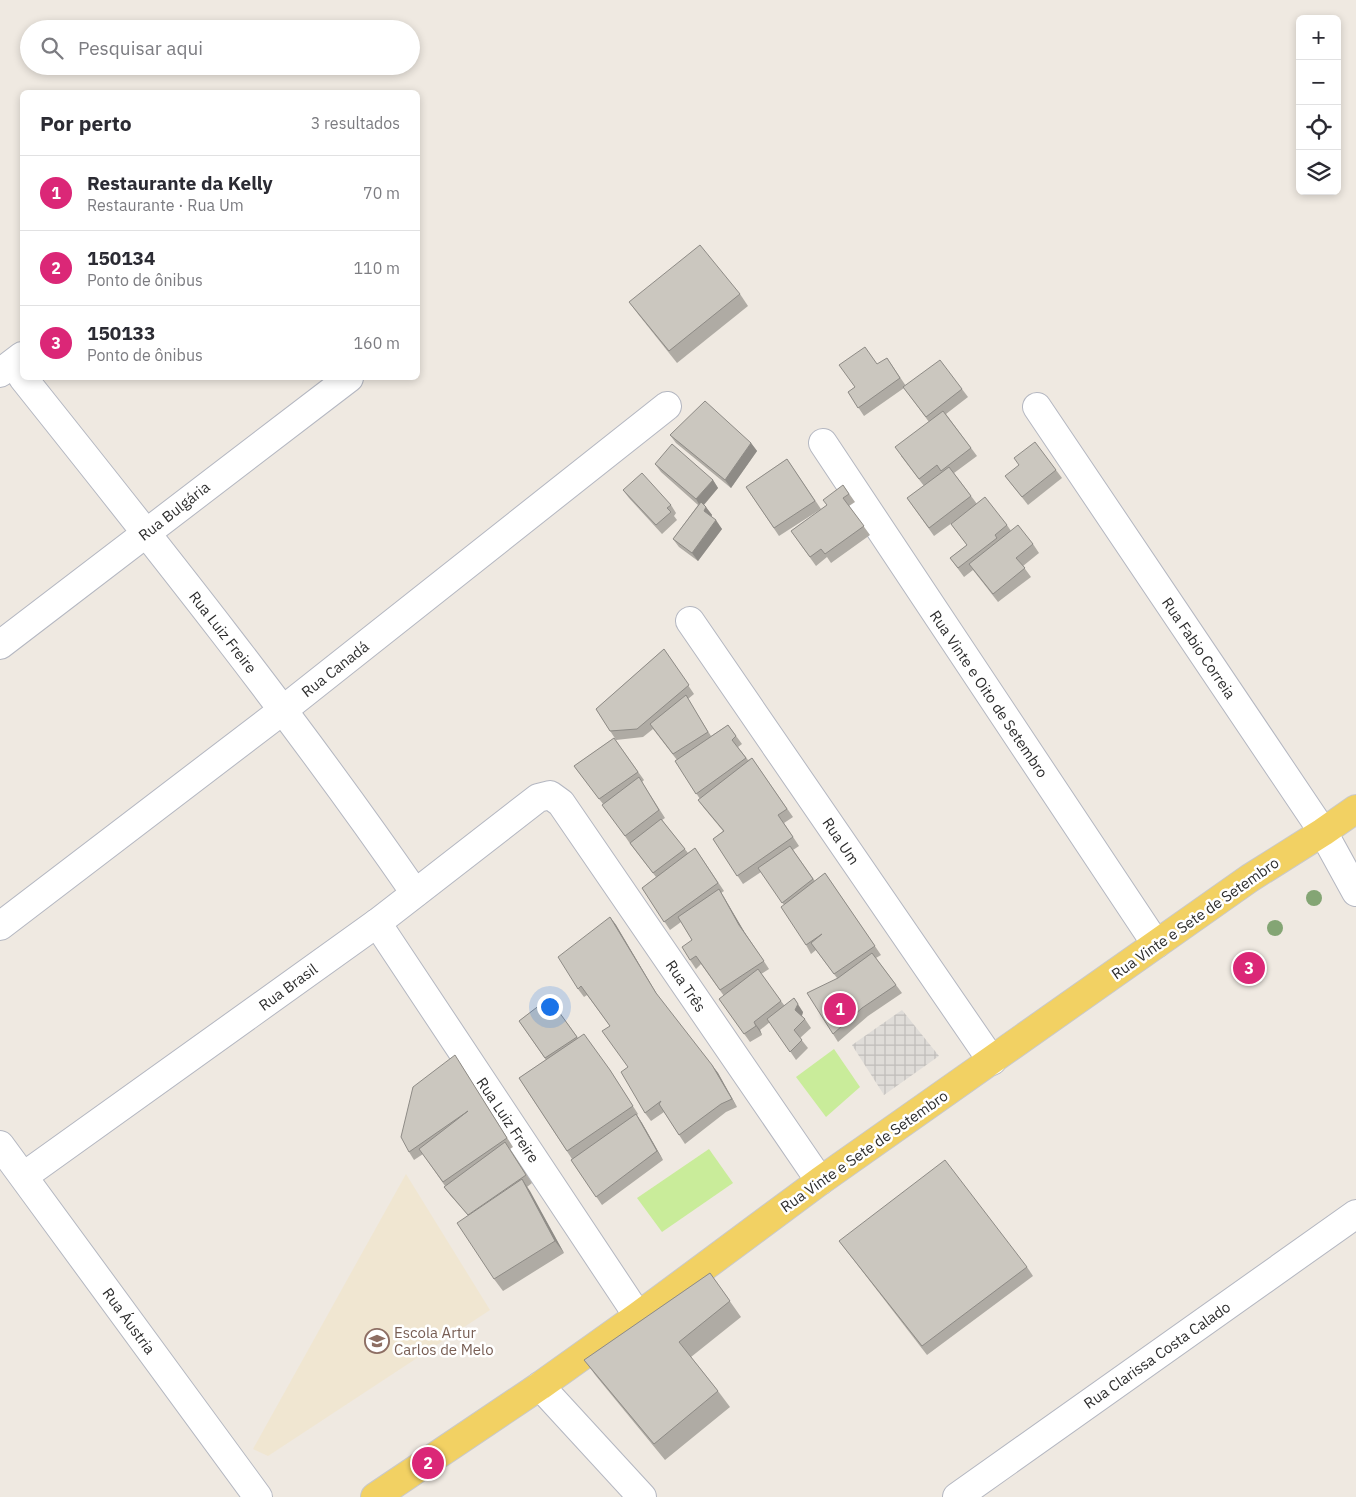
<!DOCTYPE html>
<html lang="pt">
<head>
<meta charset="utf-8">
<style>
  body { margin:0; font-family:"IBM Plex Sans",sans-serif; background:#f7f7f7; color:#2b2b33 }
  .controls { position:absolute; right:15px; top:15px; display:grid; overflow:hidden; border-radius:8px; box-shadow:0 2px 8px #0003 }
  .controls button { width:45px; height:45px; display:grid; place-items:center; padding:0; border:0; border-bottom:1px solid #e1e1e2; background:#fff; color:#2b2b33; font:25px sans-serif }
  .you { position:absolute; left:549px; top:1006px; width:18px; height:18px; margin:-12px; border:4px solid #fff; border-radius:50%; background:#1a73e8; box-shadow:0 0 0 8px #1a73e833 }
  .badge { display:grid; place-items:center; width:32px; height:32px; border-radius:50%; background:#db2777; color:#fff; font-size:16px; font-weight:700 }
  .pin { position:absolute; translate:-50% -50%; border:2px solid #fff; box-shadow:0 1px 5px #0006 }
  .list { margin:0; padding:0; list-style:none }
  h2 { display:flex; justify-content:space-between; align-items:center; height:65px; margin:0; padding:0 20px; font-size:21px }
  h2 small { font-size:16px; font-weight:400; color:#7c7c81 }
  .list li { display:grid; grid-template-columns:32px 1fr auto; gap:15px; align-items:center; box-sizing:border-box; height:75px; padding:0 20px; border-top:1px solid #e1e1e2 }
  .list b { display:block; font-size:19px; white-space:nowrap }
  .list p { margin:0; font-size:16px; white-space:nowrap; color:#7c7c81 }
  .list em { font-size:16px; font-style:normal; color:#7c7c81 }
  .icon { flex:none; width:28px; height:28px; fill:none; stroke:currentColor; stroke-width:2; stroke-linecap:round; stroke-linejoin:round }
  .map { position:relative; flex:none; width:1356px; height:1497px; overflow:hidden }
  .search { position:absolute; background:#fff; box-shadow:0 2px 8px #0003; left:20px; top:20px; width:400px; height:55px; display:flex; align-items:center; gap:12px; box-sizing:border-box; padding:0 18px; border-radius:28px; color:#7c7c81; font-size:19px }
  .panel { position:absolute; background:#fff; box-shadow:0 2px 8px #0003; left:20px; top:90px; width:400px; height:290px; border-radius:8px }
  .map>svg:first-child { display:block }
  .education { fill:#f0e6d1 }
  .pitch { fill:#c9ec9a }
  .plaza { fill:url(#plaza-grid) }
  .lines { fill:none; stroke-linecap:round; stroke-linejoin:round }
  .minor-casing { stroke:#b4b7c1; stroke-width:30 }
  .primary-casing { stroke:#c9c9c9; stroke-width:30 }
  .minor { stroke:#fff; stroke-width:28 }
  .primary { stroke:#f2d163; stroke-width:28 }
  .tree { fill:#84a574 }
  .wall { fill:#afaba4 }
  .shaded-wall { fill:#8e8b86 }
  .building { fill:#cbc7bf; stroke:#8e8b86 }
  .labels { text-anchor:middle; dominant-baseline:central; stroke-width:5; stroke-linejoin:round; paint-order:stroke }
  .street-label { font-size:15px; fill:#2e2e2e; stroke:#fff }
  .education-label { font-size:15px; fill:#785e54; stroke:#fff; text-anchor:start }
</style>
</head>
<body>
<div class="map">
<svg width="1356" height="1497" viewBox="0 0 1356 1497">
  <defs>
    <pattern id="plaza-grid" width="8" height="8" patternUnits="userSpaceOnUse" patternTransform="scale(1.25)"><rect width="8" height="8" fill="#dfdcd8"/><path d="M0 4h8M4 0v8" fill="none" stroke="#c0bdba"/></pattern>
  </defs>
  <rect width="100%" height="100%" fill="#efe9e1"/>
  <path class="education" d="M406,1174L490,1310L268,1456L253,1449Z"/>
  <g class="pitch">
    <path d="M834,1049L860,1087L826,1117L796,1077Z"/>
    <path d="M709,1149L733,1183L662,1232L637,1198Z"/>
  </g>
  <path class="plaza" d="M902,1010L939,1056L884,1095L852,1045Z"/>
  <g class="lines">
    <defs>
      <g id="minor">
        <path d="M0,373L22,356"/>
        <path d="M23,378C157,546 292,715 415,893"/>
        <path d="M1037,407L1323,832L1356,892"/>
        <path d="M823,443L1156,944"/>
        <path d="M690,621L992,1061"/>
        <path d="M0,645L349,378"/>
        <path d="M377,923L638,1316"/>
        <path d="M0,926L283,710L667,406"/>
        <path d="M0,1145L258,1497"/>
        <path d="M24,1176L377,923L538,798L550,795L561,803L820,1181"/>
        <path d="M540,1386L642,1497"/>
        <path d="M957,1497L1356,1214"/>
      </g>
      <path id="primary" d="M375,1497L540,1386L638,1316L820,1181L1250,878L1323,832L1356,809"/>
    </defs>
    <use href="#minor" class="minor-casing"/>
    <use href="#primary" class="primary-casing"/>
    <use href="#minor" class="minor"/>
    <use href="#primary" class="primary"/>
  </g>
  <g class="tree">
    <circle cx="1314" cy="898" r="8"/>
    <circle cx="1275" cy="928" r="8"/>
  </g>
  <g class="wall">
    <path d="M740,294L748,306L677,363L638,314L629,302Z"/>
    <path d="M887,358L906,386L962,389L968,397L946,414L977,456L954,473L977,504L1007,525L1011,531L1033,544L1039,553L1023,566L1031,577L998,602L973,570L964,577L950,558L967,545L951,524L963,515L934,536L907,498L924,486L901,456L929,422L904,388L864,416L848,392L855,387Z"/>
    <path d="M670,435L751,443L757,451L731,488L676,443Z"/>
    <path d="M787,459L821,509L779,536L746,487Z"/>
    <path d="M655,464L713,480L718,488L704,505L712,515L711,517L722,529L698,561L679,547L673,539L698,505L661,472Z"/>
    <path d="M1056,470L1062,478L1028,505L1005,476Z"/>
    <path d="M843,485L855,502L849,506L870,535L831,563L827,557L816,566L791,531L827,505Z"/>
    <path d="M623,490L671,505L676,513L674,516L677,520L662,534L629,498Z"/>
    <path d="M664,649L694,694L688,699L711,736L728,725L742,744L738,747L748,760L752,758L793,817L784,823L799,846L793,850L815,881L825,873L881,955L876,958L902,993L868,1016L838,1042L833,1034L837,978L816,950L811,954L806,945L784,905L761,872L743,884L713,839L723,831L704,808L698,800L700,799L675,761L677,760L653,729L643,737L616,740L596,709Z"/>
    <path d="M614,738L644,780L642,782L665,818L662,820L688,853L695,848L724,891L721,893L745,933L769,969L761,974L784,1005L803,1012L802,1016L805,1019L811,1028L800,1038L808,1048L796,1060L770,1022L760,1030L762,1035L750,1042L719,999L724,996L701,964L696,969L690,960L692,940L681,922L670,930L642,888L656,877L631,845L603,804L574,766Z"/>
    <path d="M610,917L616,925L659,998L718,1073L737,1107L726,1112L685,1144L664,1112L651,1121L645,1113L628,1067L610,1026L587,995L584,997L578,989Z"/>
    <path d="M549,998L578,1038L610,1070L638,1114L637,1115L642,1123L663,1160L602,1205L571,1160L572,1159L519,1078L546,1060L519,1021Z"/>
    <path d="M460,1063L513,1147L510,1149L532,1183L527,1187L564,1253L503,1291L494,1279L468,1215L450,1195L444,1187L445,1186L423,1154L414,1160L409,1152Z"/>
    <path d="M839,1241L1027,1267L1033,1276L927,1355Z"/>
    <path d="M710,1273L741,1317L691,1357L718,1391L730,1407L665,1460L596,1376L584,1360Z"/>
  </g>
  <g class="shaded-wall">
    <path d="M751,443L757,451L731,488L725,480Z"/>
    <path d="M713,480L718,488L701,508L696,499Z"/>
    <path d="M706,507L712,515L710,519L704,511Z"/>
    <path d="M716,520L722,529L698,561L692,553Z"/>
    <path d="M719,889L724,897L745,933L769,969L739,925Z"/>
    <path d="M610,917L616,925L661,1001L656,993Z"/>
    <path d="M794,998L803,1012L801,1018L795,1010Z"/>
    <path d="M754,1022L760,1030L762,1035L756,1026Z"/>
    <path d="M712,1065L718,1073L737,1107L732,1099Z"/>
    <path d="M636,1114L642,1123L663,1160L657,1151Z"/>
    <path d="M522,1179L530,1191L564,1253L555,1241Z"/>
  </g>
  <g class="building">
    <path d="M700,245L740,294L669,351L629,302Z"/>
    <path d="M865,347L877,364L887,358L900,378L858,408L848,392L855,387L839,365Z"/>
    <path d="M940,360L962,389L926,417L903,387Z"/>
    <path d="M705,401L751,443L725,480L670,435Z"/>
    <path d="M943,411L971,448L941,471L937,465L919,479L895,447Z"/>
    <path d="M1035,442L1056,470L1022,497L1005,476L1019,465L1014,458Z"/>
    <path d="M672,444L713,480L696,499L655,464Z"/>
    <path d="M787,459L815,501L774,528L746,487Z"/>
    <path d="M949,467L971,496L929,528L907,498Z"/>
    <path d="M642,473L671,505L667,508L671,512L656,525L623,490Z"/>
    <path d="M843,485L849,494L843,498L864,526L825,554L821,549L810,557L791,531L827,505L823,500Z"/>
    <path d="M985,497L1007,525L995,535L997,538L958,568L950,558L967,545L951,524Z"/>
    <path d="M701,502L706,507L704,511L716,520L692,553L673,539Z"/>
    <path d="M1018,525L1033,544L1016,558L1025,568L993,594L969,564Z"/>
    <path d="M664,649L689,685L637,729L610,731L596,709Z"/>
    <path d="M686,695L708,732L673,754L650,724Z"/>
    <path d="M728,725L736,736L732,740L746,758L696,794L675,761Z"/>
    <path d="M614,738L638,772L599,799L574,766Z"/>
    <path d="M752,758L787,809L778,815L793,837L737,876L713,839L724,831L698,800Z"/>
    <path d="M639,777L659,810L625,836L602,805Z"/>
    <path d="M661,819L685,849L653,873L630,843Z"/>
    <path d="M790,846L813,879L782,903L758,868Z"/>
    <path d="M695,848L718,883L664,922L642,888Z"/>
    <path d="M825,873L875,946L834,974L811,943L822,934L806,945L781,907Z"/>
    <path d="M719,889L739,925L764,961L720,990L696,956L690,960L682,947L692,940L678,917Z"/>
    <path d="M610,917L656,993L712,1065L732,1099L721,1104L679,1135L659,1104L661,1101L645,1113L621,1072L628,1067L602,1031L610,1026L581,986L578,989L558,957Z"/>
    <path d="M872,953L896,985L862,1008L833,1034L807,993L838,978Z"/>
    <path d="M758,969L781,1001L754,1022L756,1026L744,1034L719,999Z"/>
    <path d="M549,998L577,1037L545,1058L519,1021Z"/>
    <path d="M794,998L798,1004L795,1010L805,1019L794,1030L802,1040L790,1052L767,1019Z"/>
    <path d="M584,1034L610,1070L633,1106L567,1151L519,1078Z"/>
    <path d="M455,1055L507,1138L443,1182L419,1149L468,1111L409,1152L401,1137L413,1087Z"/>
    <path d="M636,1114L657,1151L596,1197L571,1160Z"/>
    <path d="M505,1142L526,1175L468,1215L444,1187Z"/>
    <path d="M945,1160L1027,1267L922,1346L839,1241Z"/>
    <path d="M522,1179L555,1241L494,1279L457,1223Z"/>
    <path d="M710,1273L730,1301L679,1342L718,1391L654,1444L584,1360Z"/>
  </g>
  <defs>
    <symbol id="school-ring" viewBox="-11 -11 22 22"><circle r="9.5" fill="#fff" stroke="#8d6e63" stroke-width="1.5"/><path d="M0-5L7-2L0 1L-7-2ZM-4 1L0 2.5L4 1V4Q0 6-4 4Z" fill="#8d6e63"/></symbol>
  </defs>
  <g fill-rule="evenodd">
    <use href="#school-ring" x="363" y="1327" width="28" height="28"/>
  </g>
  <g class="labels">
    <g class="street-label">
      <text transform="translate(174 511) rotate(-38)">Rua Bulgária</text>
      <text transform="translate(223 632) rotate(52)">Rua Luiz Freire</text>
      <text transform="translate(1199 648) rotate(56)">Rua Fabio Correia</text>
      <text transform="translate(335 669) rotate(-38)">Rua Canadá</text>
      <text transform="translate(989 694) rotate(56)">Rua Vinte e Oito de Setembro</text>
      <text transform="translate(841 841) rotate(56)">Rua Um</text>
      <text transform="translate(1195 918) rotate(-35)">Rua Vinte e Sete de Setembro</text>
      <text transform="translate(686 986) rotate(56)">Rua Três</text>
      <text transform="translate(288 987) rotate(-36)">Rua Brasil</text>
      <text transform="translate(508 1120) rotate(56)">Rua Luiz Freire</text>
      <text transform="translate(864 1151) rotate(-35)">Rua Vinte e Sete de Setembro</text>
      <text transform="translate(129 1321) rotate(54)">Rua Áustria</text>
      <text transform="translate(1157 1355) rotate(-35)">Rua Clarissa Costa Calado</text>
    </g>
    <g class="education-label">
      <text x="394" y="1332">Escola Artur<tspan x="394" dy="17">Carlos de Melo</tspan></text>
    </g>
  </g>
</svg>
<div class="controls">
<button>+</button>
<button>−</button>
<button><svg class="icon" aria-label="locate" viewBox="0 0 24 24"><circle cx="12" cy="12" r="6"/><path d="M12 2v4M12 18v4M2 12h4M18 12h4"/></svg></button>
<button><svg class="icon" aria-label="layers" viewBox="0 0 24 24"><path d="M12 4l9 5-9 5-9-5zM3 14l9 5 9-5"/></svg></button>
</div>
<div class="you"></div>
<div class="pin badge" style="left:840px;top:1009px">1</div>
<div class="pin badge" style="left:428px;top:1463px">2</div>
<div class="pin badge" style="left:1249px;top:968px">3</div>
<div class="search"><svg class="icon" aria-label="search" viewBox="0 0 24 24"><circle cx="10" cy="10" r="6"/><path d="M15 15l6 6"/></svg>Pesquisar aqui</div>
<section class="panel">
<h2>Por perto<small>3 resultados</small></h2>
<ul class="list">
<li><span class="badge">1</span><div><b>Restaurante da Kelly</b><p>Restaurante · Rua Um</p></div><em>70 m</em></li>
<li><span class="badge">2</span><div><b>150134</b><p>Ponto de ônibus</p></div><em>110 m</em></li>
<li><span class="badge">3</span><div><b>150133</b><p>Ponto de ônibus</p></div><em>160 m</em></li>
</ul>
</section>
</div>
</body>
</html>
